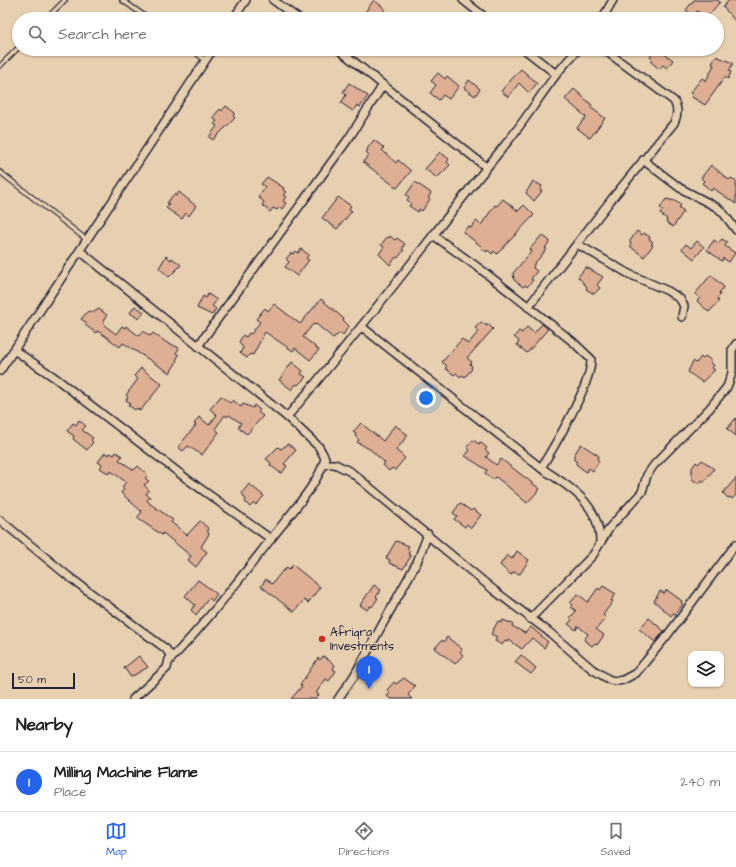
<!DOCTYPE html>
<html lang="en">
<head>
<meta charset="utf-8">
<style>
  body { margin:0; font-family:"Architects Daughter",sans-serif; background:#f2f2f2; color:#202124 }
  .controls { position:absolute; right:12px; bottom:12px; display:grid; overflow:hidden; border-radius:8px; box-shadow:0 1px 3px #0004 }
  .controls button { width:36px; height:36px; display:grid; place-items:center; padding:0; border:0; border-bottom:1px solid #e0e0e0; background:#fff; color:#202124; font:20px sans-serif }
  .scale { position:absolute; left:12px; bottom:10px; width:63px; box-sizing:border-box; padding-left:4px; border:2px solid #22223b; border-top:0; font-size:11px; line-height:14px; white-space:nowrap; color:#22223b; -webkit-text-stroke:3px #e7d0b0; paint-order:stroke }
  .you { position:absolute; left:426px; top:398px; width:14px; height:14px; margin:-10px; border:3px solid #fff; border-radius:50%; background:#1a73e8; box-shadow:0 0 0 6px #1a73e833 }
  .badge { display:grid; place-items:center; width:26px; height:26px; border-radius:50%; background:#2563eb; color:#fff; font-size:13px; font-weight:700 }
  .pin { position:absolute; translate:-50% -33px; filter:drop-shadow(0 1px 2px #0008) }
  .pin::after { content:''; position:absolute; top:21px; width:14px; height:12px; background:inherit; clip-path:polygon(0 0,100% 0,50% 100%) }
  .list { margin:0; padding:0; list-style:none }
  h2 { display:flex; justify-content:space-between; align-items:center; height:52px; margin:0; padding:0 16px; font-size:17px }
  h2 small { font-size:13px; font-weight:400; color:#757577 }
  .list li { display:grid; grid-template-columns:26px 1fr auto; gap:12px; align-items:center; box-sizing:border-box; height:60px; padding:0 16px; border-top:1px solid #e0e0e0 }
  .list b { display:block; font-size:15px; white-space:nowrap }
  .list p { margin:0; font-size:13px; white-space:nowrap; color:#757577 }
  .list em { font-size:13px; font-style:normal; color:#757577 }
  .icon { flex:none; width:22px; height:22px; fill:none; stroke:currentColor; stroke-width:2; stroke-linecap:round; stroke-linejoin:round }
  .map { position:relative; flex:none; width:736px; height:699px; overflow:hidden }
  .search { position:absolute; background:#fff; box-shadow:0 1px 3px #0004; left:12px; right:12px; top:12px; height:44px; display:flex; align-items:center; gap:10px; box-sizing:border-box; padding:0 14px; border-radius:22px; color:#757577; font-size:15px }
  .sheet { height:112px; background:#fff }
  nav { display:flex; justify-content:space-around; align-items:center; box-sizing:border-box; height:56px; border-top:1px solid #e0e0e0; background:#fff; font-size:11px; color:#757577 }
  nav a { display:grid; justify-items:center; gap:2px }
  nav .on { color:#2563eb }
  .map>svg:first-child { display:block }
  .building { fill:#deaf92; stroke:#22223b }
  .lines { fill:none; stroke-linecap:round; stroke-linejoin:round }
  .lane-casing { stroke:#22223b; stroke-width:6 }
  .street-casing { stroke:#22223b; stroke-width:10 }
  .lane { stroke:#e7d0b0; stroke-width:3.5 }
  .street { stroke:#e7d0b0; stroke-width:7 }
  .poi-dot { fill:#c8321e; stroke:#e7d0b0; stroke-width:1.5 }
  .labels { text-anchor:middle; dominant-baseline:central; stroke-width:3; stroke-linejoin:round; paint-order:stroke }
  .poi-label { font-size:12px; fill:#22223b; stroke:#e7d0b0; text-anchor:start }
</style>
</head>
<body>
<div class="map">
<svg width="736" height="699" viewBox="0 0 736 699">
  <rect width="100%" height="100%" fill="#e7d0b0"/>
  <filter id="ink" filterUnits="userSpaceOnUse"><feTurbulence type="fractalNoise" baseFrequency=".025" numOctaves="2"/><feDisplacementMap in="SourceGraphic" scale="8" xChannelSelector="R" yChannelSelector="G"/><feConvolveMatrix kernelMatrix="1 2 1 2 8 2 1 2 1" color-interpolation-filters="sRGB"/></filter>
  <g filter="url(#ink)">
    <g class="building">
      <path d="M374,0L385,9L377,19H374L365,12Z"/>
      <path d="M694,0H717L720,2L706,18L697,11L694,16L686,10Z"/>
      <path d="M729,0H736V22L723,7Z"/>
      <path d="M657,49L673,60L667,68L663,65L659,69L651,62L653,60L650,57Z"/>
      <path d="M716,56L733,63L729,71L731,72L728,79L725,77L705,105L692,97L693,95L690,93L702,78L706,81L714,65L712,64Z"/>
      <path d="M521,69L537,83L529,93L519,83L508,97L501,91Z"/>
      <path d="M438,73L445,79L447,76L459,86L449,99L443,95L439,100L430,93L436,85L431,81Z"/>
      <path d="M469,80L480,89L475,96L464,88Z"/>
      <path d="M349,83L368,96L360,107L357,105L353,111L341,103L346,95L343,92Z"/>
      <path d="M574,89L592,105L590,107L605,118L590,138L577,128L586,117L565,99Z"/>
      <path d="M226,106L235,113L233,116L235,118L213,140L209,137L217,126L214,124L217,121L214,119V116L220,109L222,111Z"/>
      <path d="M374,140L384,148L382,150L385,153L396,163L398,160L411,171L397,188L363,162L369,155L366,152L368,150L367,149Z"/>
      <path d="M440,152L449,159L447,162L450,165L437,178L425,169Z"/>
      <path d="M711,165L729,180L731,178L736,181V204L713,188L711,191L702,183L704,181L701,178Z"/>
      <path d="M267,177L284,188L283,190L286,192L283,195L286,197L283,201L286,203L282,209L280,207L277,210L273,208L270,212L262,205L264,202L258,197L265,187L261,184Z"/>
      <path d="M533,181L542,186L540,190L542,191L534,201L526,193Z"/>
      <path d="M415,182L431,193L428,198L430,199L422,211L419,209L418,212L409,206L411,203L407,200L409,197L406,195Z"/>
      <path d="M179,192L196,206L189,216L186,213L182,219L166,208L169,204L167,203L174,194L176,196Z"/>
      <path d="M338,197L351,206L349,209L352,211L337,229L322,218Z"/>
      <path d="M503,199L518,211L524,205L534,215L497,254L494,251L492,254L488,250L487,252L481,248L482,247L463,232L468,226L471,228L476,221L481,225L495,205L497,206Z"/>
      <path d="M666,199L675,201L681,205L679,208L684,211L673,227L666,222L667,219L660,214L663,210L660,208Z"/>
      <path d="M637,231L642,235L644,233L650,237L649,239L653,242L651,244L653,245L644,257L631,247L630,241Z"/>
      <path d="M542,235L550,241L545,248L547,249L534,264L533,268L537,271L531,279L533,280L527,287L525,285L523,287L514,280L513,273L532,251L530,249Z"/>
      <path d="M390,236L395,240L397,238L405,244L402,249L404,250L398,258L396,257L390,265L379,254L384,247L381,245L387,237L389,238Z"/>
      <path d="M722,239L727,242L725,246L735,253L729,262L723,258L722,261L707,250L714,240L718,243Z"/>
      <path d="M697,241L704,247L694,259L682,249L686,244L691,248Z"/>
      <path d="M301,249L309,255L306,258L309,260L297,276L285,267L289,262L286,259L291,253L293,254L296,251L298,253Z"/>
      <path d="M166,256L171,260L172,258L181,265L169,277L159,268Z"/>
      <path d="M586,267L603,277L597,285L600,288L594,294L586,289L587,287L578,277Z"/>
      <path d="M711,275L724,287L719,293L721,294L717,299L719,301L709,312L697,301L700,298L695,294Z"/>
      <path d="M208,294L217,300L212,306L216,309L212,315L197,308L203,296L206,298Z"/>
      <path d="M321,299L344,319L343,320L349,326L343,335L340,333L333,338L316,324L315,325L313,324L303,337L319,350L310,360L295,348L293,351L265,332L253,355L250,354L247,358L240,353L243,348L239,342L243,335L246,337L249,333L251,334L260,322L256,319L265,308L268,311L274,304L300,324Z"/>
      <path d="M135,306L144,312L139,319L130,313Z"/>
      <path d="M99,309L107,315L103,321L105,323L104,325L116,334L122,326L125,328L126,326L139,336L143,331L150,336L153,333L170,345L171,344L179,348L176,353L179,355L176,360L177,361L170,373L123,343L120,347L101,333L97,331L96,333L85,325L87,323L81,319L88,311L94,312Z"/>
      <path d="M481,322L487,326L488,324L493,329L467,358L472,362L470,364L472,366L471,368L472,369L465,377L462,375L460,377L456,373L454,375L445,368L447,366L442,362L462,339L468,344L479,331L475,328Z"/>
      <path d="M542,324L548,329L527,353L517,345L519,341L514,337L519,331L522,333L527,327L534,333Z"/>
      <path d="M705,356L712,361L710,363L714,365L712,368L715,370L702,382L688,372L693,361L696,363L701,357L703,359Z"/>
      <path d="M292,362L303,371L301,374L306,377L298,385L296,384L292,390L279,380Z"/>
      <path d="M141,368L162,384L140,411L137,408L135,410L128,405L130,403L126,400L128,397L126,395L138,379L134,376Z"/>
      <path d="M221,396L230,403L233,400L241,407L243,404L253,408L254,405L260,410L258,412L263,416L247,434L238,428L241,423L229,415L227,417L225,415L215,429L219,432L202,455L188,446L183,451L178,447L196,425L194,424L199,417L209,425L217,415L210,409Z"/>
      <path d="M736,418V436L727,429Z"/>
      <path d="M79,420L86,426L82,430L93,438L91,440L93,442L87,450L73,439L74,436L67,431L73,423L76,425Z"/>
      <path d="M361,423L383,441L395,425L408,435L396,450L405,458L395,470L392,468L389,471L383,465L385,463L371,450L357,442L359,440L355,436L356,434L353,432Z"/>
      <path d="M473,440L479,444L480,442L487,448L485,450L489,453L486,457L496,465L501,459L540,489L527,503L506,485L496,477L493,480L485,473L487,470L465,456L470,450L467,447Z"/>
      <path d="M288,444L296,450L284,464L287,466L282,473L279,472L270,465L271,463L266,459L278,447L281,449Z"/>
      <path d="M581,444L599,456L597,459L599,461L593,471L589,468L586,472L576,464L577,462L574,460V455Z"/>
      <path d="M116,452L122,456L119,460L134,470L138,466L148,475L145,478L149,481L144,485L149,490L146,494L150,497L147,500L149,503L173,520L171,522L187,535L200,521L208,528L207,530L209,534L201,547L207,552L196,567L188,560L191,556L186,552L163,533L162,535L137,518L142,512L121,493L124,489L122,487L126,482L111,471L109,474L100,468L102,465L98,462L105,453L109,455L110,453L114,455Z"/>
      <path d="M702,460L714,469L704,482L702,480L699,484L692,479V468L696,462L698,464Z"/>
      <path d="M736,478V495L732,499L730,497L728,498L723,493Z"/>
      <path d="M249,484L264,496L256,505L254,503L250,507L245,502L246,500L242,493Z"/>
      <path d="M460,503L471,511L473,509L481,515L471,528L467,524L465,527L454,519L457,516L453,513Z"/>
      <path d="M396,541L409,546L407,549L410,551L408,554L411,556L403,569L389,563L390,560L386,558Z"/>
      <path d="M517,551L529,560L520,574L513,572L511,575L500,565L507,555L512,559Z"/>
      <path d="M293,565L320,587L308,603L304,600L294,612L261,586L266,579L272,584L283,570L284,571L287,567L289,569Z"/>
      <path d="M198,580L217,594L212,601L209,598L196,615L191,610L195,605L185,596Z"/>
      <path d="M374,585L381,590L376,597L378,598L372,607L370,606L367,610L360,605Z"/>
      <path d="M603,586L616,594L611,600L613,601L603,615L606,618L596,629L604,635L597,645L595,643L592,646L584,640L588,634L578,626L576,630L568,624L572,620L570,618L576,611L571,607L573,605L570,603L578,594L588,602L598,588L600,590Z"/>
      <path d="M667,590L682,601L681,603L683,604L675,614L673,613L671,616L654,601L660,591L664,593Z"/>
      <path d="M649,618L664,631L655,642L639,629Z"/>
      <path d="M503,620L513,624L512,626L525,633L531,627L548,642L544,648L532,638L522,649L509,640L508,642L505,641L502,645L495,641L497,637L491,634L498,621L501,623Z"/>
      <path d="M447,637L462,649L460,652L463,655L455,664L435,648L442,640L444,642Z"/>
      <path d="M521,655L536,668L531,674L515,662Z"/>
      <path d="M139,656L148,667L131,677L124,668Z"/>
      <path d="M323,656L335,665L333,669L336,671L329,681L326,679L316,693L319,695L315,699H291L302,686L300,685L318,658L320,660Z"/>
      <path d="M404,678L415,686L408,695L412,699H391L387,696L390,693L387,690L394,682L396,684Z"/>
    </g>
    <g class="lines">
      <defs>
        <g id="lane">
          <path d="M122,0L149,19"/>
          <path d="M46,19L65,0"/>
          <path d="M191,49L205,60"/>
          <path d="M0,66L19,47"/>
          <path d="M0,172L87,240"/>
        </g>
        <g id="street">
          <path d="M273,0L299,19"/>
          <path d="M463,0L487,19"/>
          <path d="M233,19L246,0"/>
          <path d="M602,19L613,0"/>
          <path d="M338,49L486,167"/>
          <path d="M524,49L556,74"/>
          <path d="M643,160L680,188L718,208L724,214L736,230"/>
          <path d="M433,235L483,271L572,341L591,359C592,384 555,445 541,468"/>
          <path d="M577,244L629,274L668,291L680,299L684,306L682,317"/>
          <path d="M80,251L287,417L319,447L325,458C321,481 286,519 271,539C238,581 206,623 169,661"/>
          <path d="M528,307L611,200L674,123C678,114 678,109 674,101L603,49"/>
          <path d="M362,327L541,468C569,486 600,504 600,542"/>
          <path d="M198,346L349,138L383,85"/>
          <path d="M14,350L54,377L187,479L271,539"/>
          <path d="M0,371L213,49"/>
          <path d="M287,417C364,327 434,232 509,140C533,110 551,76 579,49"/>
          <path d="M324,464H335L351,472L495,591L549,632L592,669L610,680L617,681L623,680L636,673L666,637L736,544"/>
          <path d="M0,520L68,576L166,649L170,655L167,668L133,699"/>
          <path d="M530,619L593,555L610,527L642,492L647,475L654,465L709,409L727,387L732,373V350L736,344"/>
          <path d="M338,699L354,676L417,562L428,534"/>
        </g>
      </defs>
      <use href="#lane" class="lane-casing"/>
      <use href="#street" class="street-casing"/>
      <use href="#lane" class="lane"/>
      <use href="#street" class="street"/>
    </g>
  </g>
  <circle class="poi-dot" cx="322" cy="639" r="4"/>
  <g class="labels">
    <g class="poi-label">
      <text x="330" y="632">Afriqra<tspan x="330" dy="14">Investments</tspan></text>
    </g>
  </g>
</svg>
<div class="controls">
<button><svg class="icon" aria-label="layers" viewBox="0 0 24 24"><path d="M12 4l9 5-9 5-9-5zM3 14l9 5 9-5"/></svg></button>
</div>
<div class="scale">50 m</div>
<div class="you"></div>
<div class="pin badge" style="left:369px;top:689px">1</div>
<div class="search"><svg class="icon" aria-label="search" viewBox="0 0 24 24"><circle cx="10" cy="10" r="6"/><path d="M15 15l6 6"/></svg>Search here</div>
</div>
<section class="sheet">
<h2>Nearby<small></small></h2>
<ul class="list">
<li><span class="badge">1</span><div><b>Milling Machine Flame</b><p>Place</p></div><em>240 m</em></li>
</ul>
</section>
<nav>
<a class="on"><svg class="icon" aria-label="map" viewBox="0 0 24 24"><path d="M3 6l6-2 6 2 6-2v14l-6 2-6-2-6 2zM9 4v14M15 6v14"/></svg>Map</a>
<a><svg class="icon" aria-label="directions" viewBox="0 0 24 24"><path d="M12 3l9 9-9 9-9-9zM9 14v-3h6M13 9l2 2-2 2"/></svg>Directions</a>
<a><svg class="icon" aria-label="saved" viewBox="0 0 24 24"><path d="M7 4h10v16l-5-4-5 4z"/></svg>Saved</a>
</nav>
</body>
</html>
